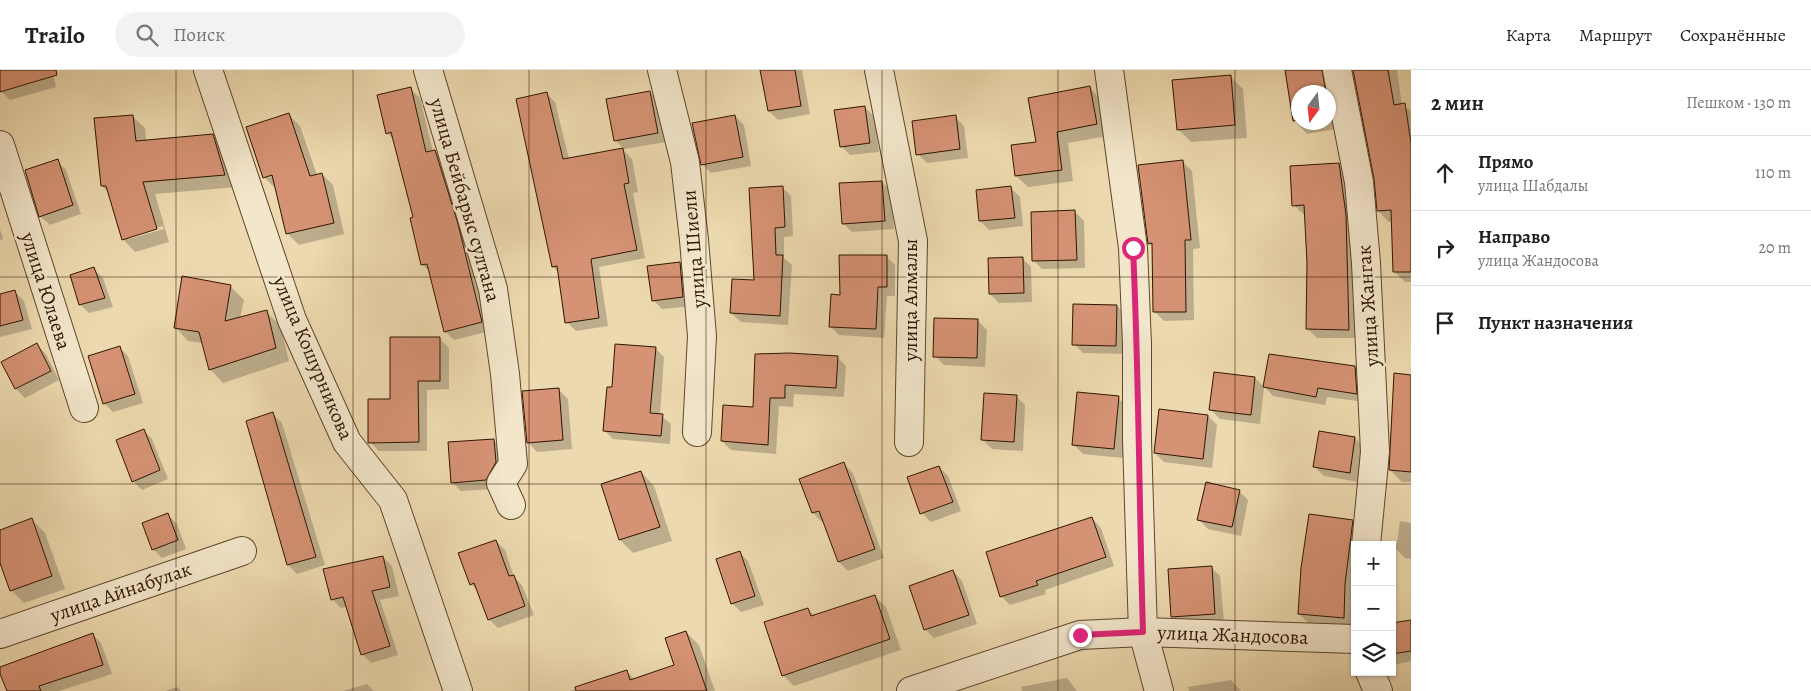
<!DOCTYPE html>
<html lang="ru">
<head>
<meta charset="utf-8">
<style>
  body { margin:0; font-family:Alegreya,serif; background:#f2f2f2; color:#222 }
  .controls { position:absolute; right:15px; bottom:15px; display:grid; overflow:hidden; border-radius:0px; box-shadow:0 1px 4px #0004 }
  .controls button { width:45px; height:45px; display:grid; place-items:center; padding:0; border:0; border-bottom:1px solid #e0e0e0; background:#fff; color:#222; font:25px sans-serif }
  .compass { position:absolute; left:1291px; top:15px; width:45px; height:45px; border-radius:50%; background:#fff; box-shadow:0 1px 4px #0004; rotate:195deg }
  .stop { position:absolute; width:15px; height:15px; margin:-11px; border:4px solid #db2777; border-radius:50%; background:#fff }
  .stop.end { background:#db2777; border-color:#fff; box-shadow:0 1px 5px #0008 }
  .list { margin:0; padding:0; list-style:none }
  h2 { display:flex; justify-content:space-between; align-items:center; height:65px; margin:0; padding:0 20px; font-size:21px }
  h2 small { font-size:16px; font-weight:400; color:#767676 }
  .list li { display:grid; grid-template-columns:32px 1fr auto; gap:15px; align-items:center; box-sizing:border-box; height:75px; padding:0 20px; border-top:1px solid #e0e0e0 }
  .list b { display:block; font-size:19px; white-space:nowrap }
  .list p { margin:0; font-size:16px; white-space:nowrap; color:#767676 }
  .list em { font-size:16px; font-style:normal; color:#767676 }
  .icon { flex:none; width:28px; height:28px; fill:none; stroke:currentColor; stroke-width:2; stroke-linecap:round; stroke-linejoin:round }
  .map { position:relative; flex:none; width:1411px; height:621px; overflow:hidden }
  header { display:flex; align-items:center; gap:30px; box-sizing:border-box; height:70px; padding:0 25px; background:#fff; border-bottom:1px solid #e0e0e0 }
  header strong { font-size:24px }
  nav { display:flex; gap:28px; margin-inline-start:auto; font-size:18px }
  .search { width:350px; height:45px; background:#f2f2f2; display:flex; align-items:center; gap:12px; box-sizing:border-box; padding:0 18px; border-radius:28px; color:#767676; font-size:19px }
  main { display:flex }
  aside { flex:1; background:#fff }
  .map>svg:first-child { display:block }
  .shadow { fill:#0003; fill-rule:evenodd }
  .building { fill:#d59274; stroke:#2f1500 }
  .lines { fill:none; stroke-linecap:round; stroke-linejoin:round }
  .minor-casing { stroke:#5e462c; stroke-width:30 }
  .minor { stroke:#f3e6cb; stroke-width:28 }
  .route { stroke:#db2777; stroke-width:6 }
  .grid { fill:none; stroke:#2f1500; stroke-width:1; stroke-opacity:0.55 }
  .labels { text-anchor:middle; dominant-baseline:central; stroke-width:5; stroke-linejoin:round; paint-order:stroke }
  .street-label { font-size:20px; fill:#2f1500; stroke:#f3e6cb }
</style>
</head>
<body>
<header>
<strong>Trailo</strong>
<div class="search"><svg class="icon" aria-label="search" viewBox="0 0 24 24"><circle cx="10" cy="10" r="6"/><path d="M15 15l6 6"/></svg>Поиск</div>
<nav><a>Карта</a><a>Маршрут</a><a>Сохранённые</a></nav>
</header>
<main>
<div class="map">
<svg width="1411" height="621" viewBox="0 0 1411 621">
  <rect width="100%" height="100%" fill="#edd9af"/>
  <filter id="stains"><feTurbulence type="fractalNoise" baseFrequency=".004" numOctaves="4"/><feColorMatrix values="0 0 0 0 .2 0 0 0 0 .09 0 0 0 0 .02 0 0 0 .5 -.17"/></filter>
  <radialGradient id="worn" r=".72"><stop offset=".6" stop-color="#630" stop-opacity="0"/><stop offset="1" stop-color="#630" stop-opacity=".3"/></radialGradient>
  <g class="shadow">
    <path d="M0,0H52L56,17L10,30L1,21Z"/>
    <path d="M761,0H802L810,44L778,50L769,41Z"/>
    <path d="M1286,0H1336L1343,58L1307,64L1294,50ZM1298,22H1328V52H1298Z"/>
    <path d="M1353,0H1397L1402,35L1411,41V212H1405L1394,201L1393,151L1389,152L1378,141L1376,109Z"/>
    <path d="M1230,6L1243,19L1247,68L1191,72L1178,59Z"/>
    <path d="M1090,18L1101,30L1108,66L1068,73L1073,111L1028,117L1016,106L1037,73Z"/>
    <path d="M410,19L420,28L433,82L435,81L444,90L490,261L454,270L445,261L430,202L423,195L415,148L395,71L387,63Z"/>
    <path d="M650,22L659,31L666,72L624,79L615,70Z"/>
    <path d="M546,23L555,32L569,89L623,80L632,89L638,122L633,123L645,188L599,197L608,256L576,261L567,252L560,203L553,197Z"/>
    <path d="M864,37L874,46L879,82L850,85L841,76Z"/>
    <path d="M289,45L300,56L317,105L322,104L333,115L344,164L299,175L288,164L276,119L264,107Z"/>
    <path d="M132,46L145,58L146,71L212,65L225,78L237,117L155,124L169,172L135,182L123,169L110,124L102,116ZM163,156L164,159L129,169V166Z"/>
    <path d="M735,46L744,55L751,96L711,103L702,94Z"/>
    <path d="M955,47L964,56L968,88L927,93L918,84Z"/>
    <path d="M57,91L66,100L81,144L50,155L40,146Z"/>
    <path d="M1183,92L1192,101L1200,178L1193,179L1194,250L1164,251L1155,242L1154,178L1149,173Z"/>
    <path d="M1339,94L1348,104L1357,268H1317L1308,259L1306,144H1303L1294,135Z"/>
    <path d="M882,112L891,121L894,159L852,162L843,153Z"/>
    <path d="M782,117L791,126L793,166L784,167V188L792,195L788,255L741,252L731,243L755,211Z"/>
    <path d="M1011,118L1020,127L1023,156L989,160L980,151Z"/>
    <path d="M1075,142L1084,151L1085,198L1042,199L1033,190Z"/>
    <path d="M0,159L3,169L0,170Z"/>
    <path d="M886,186L895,195V226H887L884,268L839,265L830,256L841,226Z"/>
    <path d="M1022,188L1031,197L1032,232L999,233L990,224Z"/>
    <path d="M680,193L689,202L692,236L662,239L653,230Z"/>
    <path d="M94,199L103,208L113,237L89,243L80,234Z"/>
    <path d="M230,216L244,230L240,248L266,242L280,255L289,291L223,313L210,299L203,273L188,271L175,257Z"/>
    <path d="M15,222L24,231L32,259L0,267V226Z"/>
    <path d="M1117,236L1126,245L1125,284L1083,283L1074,274Z"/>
    <path d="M978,251L987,260L985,297L944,295L935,286Z"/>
    <path d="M440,269L449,278V319L427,320V381H379L370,372L391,330Z"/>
    <path d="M37,275L46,284L59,310L25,328L16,319L3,292Z"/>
    <path d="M119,277L128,286L143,333L113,342L104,333Z"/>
    <path d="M655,278L664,287L660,345L671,354L670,374L613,369L604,360L613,319Z"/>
    <path d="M756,285L837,287L846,296L844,327L794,324L793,337L779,336L776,384L731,380L722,371L754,338Z"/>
    <path d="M1355,297L1364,307L1365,332L1327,327L1325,335L1273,326L1264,316Z"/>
    <path d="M1411,306V412H1402L1390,400Z"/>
    <path d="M1255,308L1264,317L1260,354L1220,349L1211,340Z"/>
    <path d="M559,320L568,329L572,379L537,382L528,372Z"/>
    <path d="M1016,326L1025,335L1023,381L992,379L983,370Z"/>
    <path d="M1118,328L1127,337L1123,388L1083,384L1074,375Z"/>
    <path d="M273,344L282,353L325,495L297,504L288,495Z"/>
    <path d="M1208,346L1217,355L1212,398L1164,392L1155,383Z"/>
    <path d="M143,360L152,369L168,409L142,420L133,411Z"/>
    <path d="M1320,363L1355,368L1364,377L1359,412L1324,406L1315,397Z"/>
    <path d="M493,370L503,379L495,419L461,421L452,412Z"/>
    <path d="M844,394L853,403L884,488L848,501L839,492L824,451L822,452L813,443Z"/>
    <path d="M939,397L948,406L961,441L931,452L922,443Z"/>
    <path d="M641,402L654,416L672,471L633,483L620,470Z"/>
    <path d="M1239,421L1248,430L1241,466L1208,459L1199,450Z"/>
    <path d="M168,445L177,454L186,479L162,488L153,479Z"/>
    <path d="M1092,448L1101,458L1114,496L1045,520L1046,524L1010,535L1001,526Z"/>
    <path d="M32,450L45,463L65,519L24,533L11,520L0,489V461Z"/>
    <path d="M1351,451L1360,460L1355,475L1352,556L1308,553L1299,544Z"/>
    <path d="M1400,451L1411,453V489L1405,488L1396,479Z"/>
    <path d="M496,471L505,480L514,507L522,515L534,545L498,558L489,549L479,522L471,514Z"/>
    <path d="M739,482L748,491L764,535L741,542L732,533Z"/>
    <path d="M383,487L392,496L399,526L380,530L398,585L371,593L362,584L348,537L341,538L332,529Z"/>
    <path d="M1211,497L1220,506L1224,552L1181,555L1172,546Z"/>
    <path d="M953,501L962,511L977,554L934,568L925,559Z"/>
    <path d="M874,526L886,537L901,580L794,616L783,605L807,539L815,546Z"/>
    <path d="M1411,551V591L1392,595V555Z"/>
    <path d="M686,562L699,575L715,621H570L627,602L635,610L676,596Z"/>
    <path d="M92,564L101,573L112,604L59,621H8L0,598Z"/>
    <path d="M1067,608L1077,621H1022L1021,617Z"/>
    <path d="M1231,610L1241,621H1189L1188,617Z"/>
    <path d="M367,614L374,621H343Z"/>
    <path d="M177,617L181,621H165Z"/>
  </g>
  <g class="building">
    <path d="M0,0H56L57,5L0,22Z"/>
    <path d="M760,0H795L801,36L768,41Z"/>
    <path d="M1285,0H1322L1326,22H1298V50L1293,51Z"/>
    <path d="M1353,0H1388L1394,35L1405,33L1411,73V202H1393L1391,140L1377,141L1374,109Z"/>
    <path d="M1231,5L1235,55L1177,60L1172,10Z"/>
    <path d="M1090,16L1097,54L1057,62L1062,100L1015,106L1011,75L1036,72L1028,28Z"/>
    <path d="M411,17L426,82L435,80L458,154L482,252L444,262L427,194L421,195L410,148L413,147L391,62L386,64L377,25Z"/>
    <path d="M650,21L658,63L614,71L606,29Z"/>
    <path d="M547,22L563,89L623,78L629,113L624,114L637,180L591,189L599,248L565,253L557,196L552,197L516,29Z"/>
    <path d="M865,36L870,73L840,77L834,40Z"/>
    <path d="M289,43L310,106L322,103L334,153L286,164L272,105L263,108L246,57Z"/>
    <path d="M133,45L136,71L213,64L225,105L143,112L157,159L122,170L106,116H101L94,48Z"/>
    <path d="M735,45L743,87L701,95L692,53Z"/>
    <path d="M956,45L960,79L916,85L912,51Z"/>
    <path d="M58,89L73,135L39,147L25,100Z"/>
    <path d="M1183,90L1191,170H1185L1186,242H1153L1152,173L1148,174L1138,95Z"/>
    <path d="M1339,93L1346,145L1349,260L1306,259L1307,193L1304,135L1292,136L1290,96Z"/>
    <path d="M882,111L885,151L842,154L839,113Z"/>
    <path d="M783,116L785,157L775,158L776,185H783L780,246L730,243L732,209L754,210L749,118Z"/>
    <path d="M1011,116L1015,148L979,151L976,120Z"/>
    <path d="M1075,140L1077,190L1032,191L1031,142Z"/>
    <path d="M839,185H887V217H878L876,259L829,257L831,224L840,225Z"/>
    <path d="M1023,187L1024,223L989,224L988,188Z"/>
    <path d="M680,192L683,227L652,231L647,196Z"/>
    <path d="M94,197L105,228L79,235L70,205Z"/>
    <path d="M182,206L231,215L225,251L267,240L276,278L209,300L199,262L174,258Z"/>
    <path d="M15,220L23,250L0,256V224Z"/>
    <path d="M1073,234L1117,235L1116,276L1072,275Z"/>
    <path d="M934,248L978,249L977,288L933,287Z"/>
    <path d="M390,267H440V311H418L419,372L368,373V329H390Z"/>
    <path d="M37,273L51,301L15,319L1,292Z"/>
    <path d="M615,274L656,277L650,343L663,344L661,366L603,361L607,317H612Z"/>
    <path d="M120,276L135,324L103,334L88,286Z"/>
    <path d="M790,283L838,286L836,318L785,315V328H770L768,375L721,371L723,335L753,337L755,284Z"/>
    <path d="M1269,284L1355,296L1357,324L1318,318L1316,327L1263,317Z"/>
    <path d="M1214,302L1255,307L1251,345L1209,340Z"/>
    <path d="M1394,303L1411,305V402L1389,400Z"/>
    <path d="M559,318L563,370L527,373L522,321Z"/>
    <path d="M1077,322L1119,326L1114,379L1072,375Z"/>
    <path d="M984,323L1017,325L1014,372L981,370Z"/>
    <path d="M1159,339L1208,345L1203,389L1154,383Z"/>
    <path d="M273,342L316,487L287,495L246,351Z"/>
    <path d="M144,359L160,400L132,412L116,370Z"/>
    <path d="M1319,361L1355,367L1350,403L1313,397Z"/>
    <path d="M494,369L496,392L486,410L451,413L448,372Z"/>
    <path d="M844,392L875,479L838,492L819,441L812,443L799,409Z"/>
    <path d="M939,396L953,432L920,444L907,407Z"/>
    <path d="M641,401L660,457L619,470L601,414Z"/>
    <path d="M1206,412L1240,420L1232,457L1197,450Z"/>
    <path d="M168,443L178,470L152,480L142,453Z"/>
    <path d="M1309,444L1353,450L1345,514L1344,548L1298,544L1301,498Z"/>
    <path d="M1092,447L1106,487L1036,511L1038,515L1000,527L986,482Z"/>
    <path d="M32,448L52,506L10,521L0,493V460Z"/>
    <path d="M496,470L509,506L514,505L525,536L488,550L474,513L470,515L458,483Z"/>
    <path d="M740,481L755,526L731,534L716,489Z"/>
    <path d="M383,486L390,517L372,521L390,576L361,585L343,527L331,530L323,499Z"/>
    <path d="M1212,496L1215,544L1171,547L1168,499Z"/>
    <path d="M953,500L969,545L924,560L909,516Z"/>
    <path d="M875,525L890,569L782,606L764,552L808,538L811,546Z"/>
    <path d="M1411,550V581L1392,584V553Z"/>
    <path d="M686,561L707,621H576L575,617L627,600L630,610L674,595L665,568Z"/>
    <path d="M93,563L103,595L39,616L41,621H7L0,604V597Z"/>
  </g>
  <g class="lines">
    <defs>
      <g id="minor">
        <path d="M208,0L292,250L347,372L393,430L458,621"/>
        <path d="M428,0L493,219L505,304L513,394L501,413L511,435"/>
        <path d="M662,0L685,92L694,170L702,266L697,362"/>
        <path d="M879,0L913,171L909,372"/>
        <path d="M1109,0L1133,178L1137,274V370L1143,562L1159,621"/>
        <path d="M1337,0L1359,112L1366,193L1375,382L1366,475"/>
        <path d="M0,75L84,338"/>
        <path d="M0,564L242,481"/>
        <path d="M1370,602L1378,621"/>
        <path d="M911,621L1080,565L1143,562L1355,569"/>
      </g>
    </defs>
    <use href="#minor" class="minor-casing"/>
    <use href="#minor" class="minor"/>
  </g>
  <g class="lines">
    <path class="route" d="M1080,565L1143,562C1139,434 1139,306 1133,178"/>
  </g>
  <path class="grid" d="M176,0V621M353,0V621M529,0V621M706,0V621M882,0V621M1058,0V621M1235,0V621M0,207H1411M0,414H1411"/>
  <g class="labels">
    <g class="street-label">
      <text transform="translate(465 130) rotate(74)">улица Бейбарыс султана</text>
      <text transform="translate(694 179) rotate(-95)">улица Шиели</text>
      <text transform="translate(46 221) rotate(72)">улица Юлаева</text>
      <text transform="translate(910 230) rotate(-90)">улица Алмалы</text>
      <text transform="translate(1368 236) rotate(-94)">улица Жангак</text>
      <text transform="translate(313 288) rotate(67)">улица Кошурникова</text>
      <text transform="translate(121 522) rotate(-19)">улица Айнабулак</text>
      <text transform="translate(1233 565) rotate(2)">улица Жандосова</text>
    </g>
  </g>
  <rect width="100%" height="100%" filter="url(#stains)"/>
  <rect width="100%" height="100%" fill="url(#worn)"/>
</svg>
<div class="controls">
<button>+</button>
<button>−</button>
<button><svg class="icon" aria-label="layers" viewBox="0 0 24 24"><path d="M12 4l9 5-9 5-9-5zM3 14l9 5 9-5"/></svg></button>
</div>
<svg class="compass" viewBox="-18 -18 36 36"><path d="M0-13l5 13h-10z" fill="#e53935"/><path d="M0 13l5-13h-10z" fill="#767676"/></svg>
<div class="stop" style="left:1133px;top:178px"></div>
<div class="stop end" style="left:1080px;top:565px"></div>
</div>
<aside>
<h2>2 мин<small>Пешком · 130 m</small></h2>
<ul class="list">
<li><svg class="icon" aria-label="ahead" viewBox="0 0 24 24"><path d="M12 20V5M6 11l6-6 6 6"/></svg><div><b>Прямо</b><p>улица Шабдалы</p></div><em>110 m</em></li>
<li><svg class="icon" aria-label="right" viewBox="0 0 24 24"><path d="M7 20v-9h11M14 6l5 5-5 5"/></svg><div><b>Направо</b><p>улица Жандосова</p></div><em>20 m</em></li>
<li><svg class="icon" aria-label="arrive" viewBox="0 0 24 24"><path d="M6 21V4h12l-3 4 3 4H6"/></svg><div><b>Пункт назначения</b></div></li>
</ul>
</aside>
</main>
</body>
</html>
